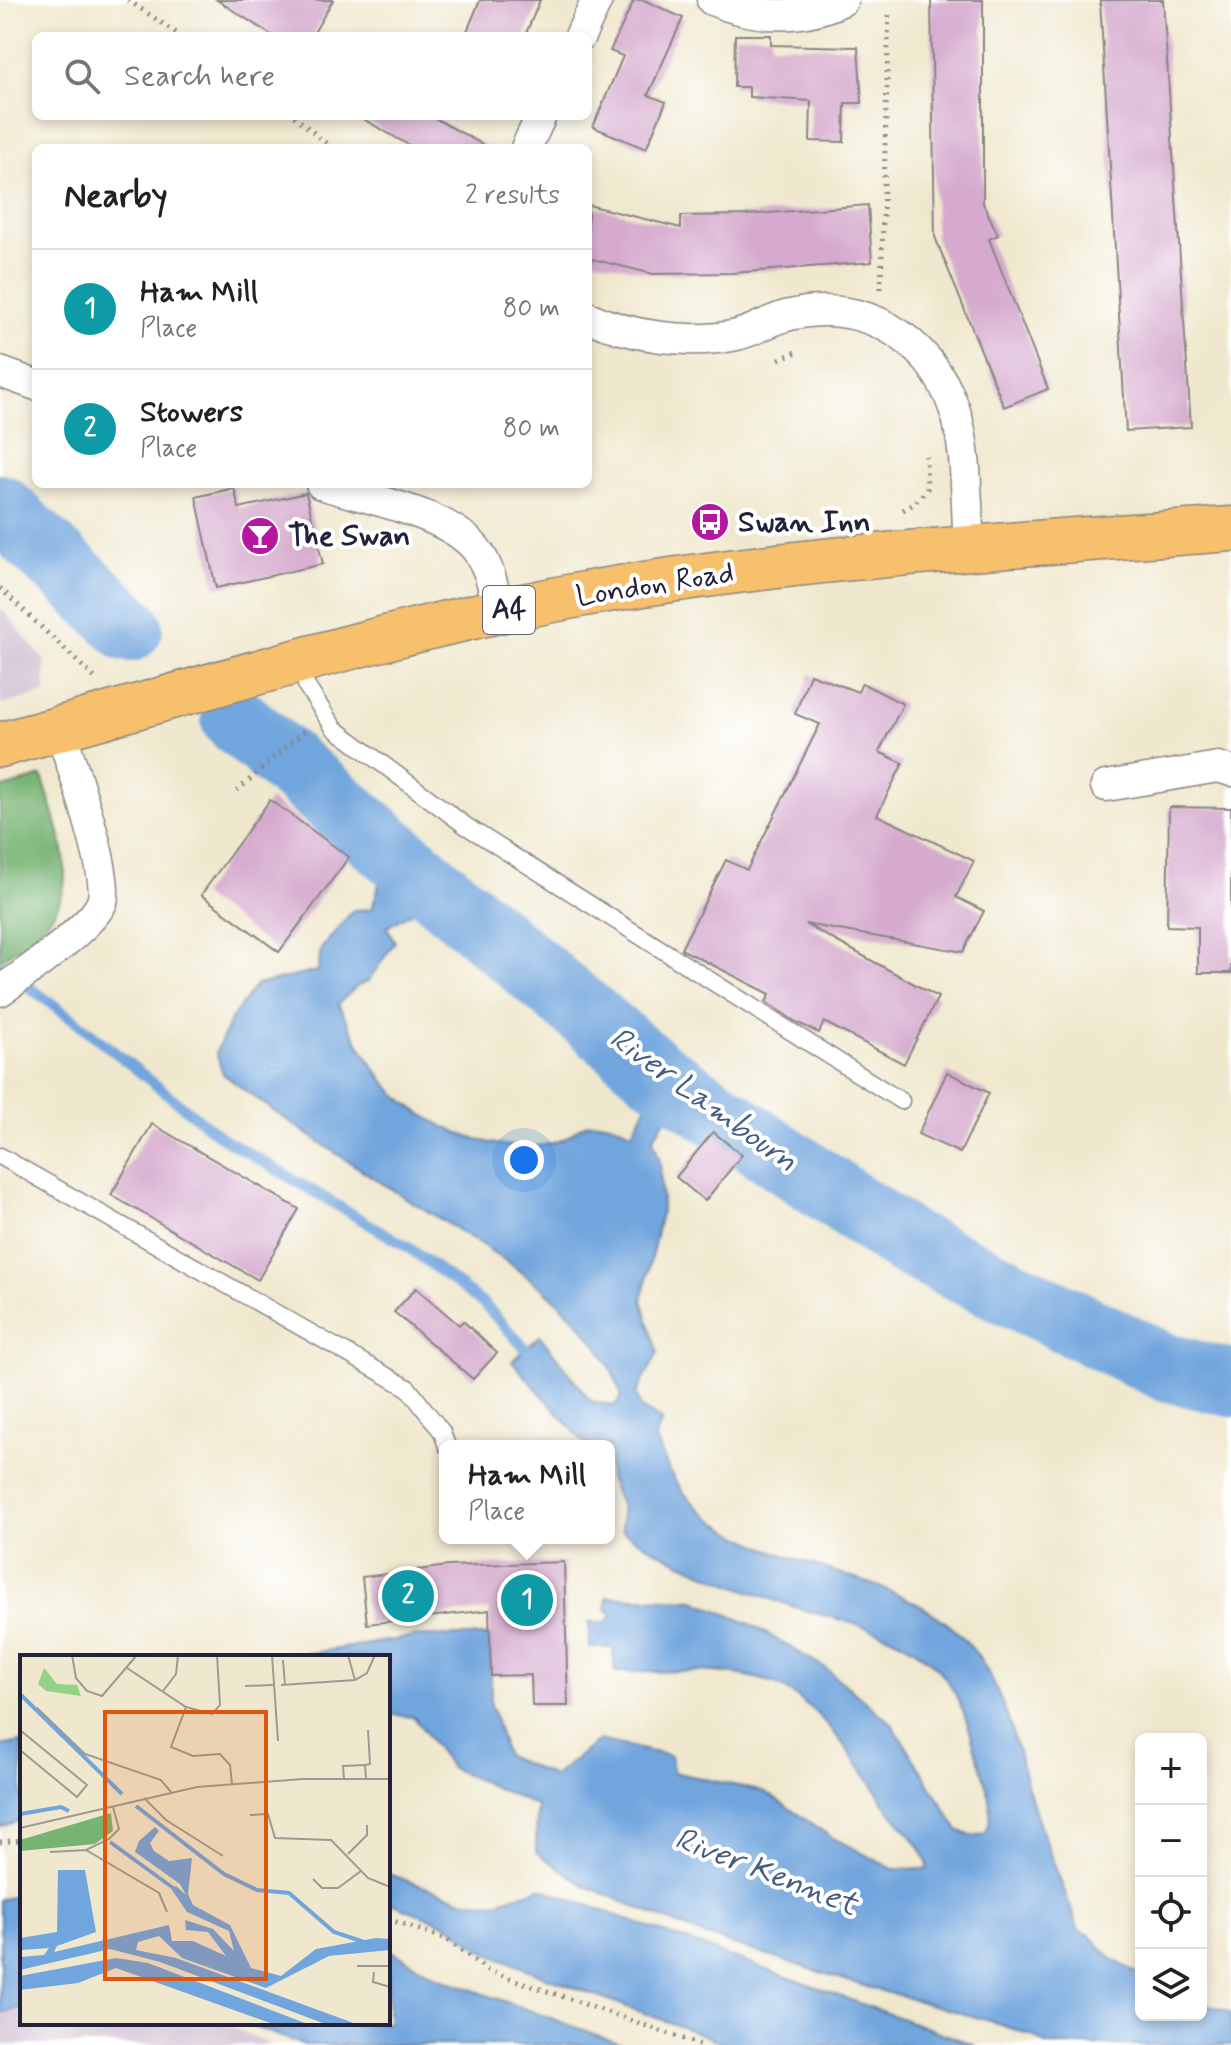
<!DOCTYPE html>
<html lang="en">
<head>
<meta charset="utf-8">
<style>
  body { margin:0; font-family:Mynerve,sans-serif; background:#f6f6f6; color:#222 }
  .controls { position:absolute; right:24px; bottom:24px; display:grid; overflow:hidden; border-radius:12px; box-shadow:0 4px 12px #0003 }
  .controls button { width:72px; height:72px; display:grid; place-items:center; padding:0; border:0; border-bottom:2px solid #e0e0e0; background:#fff; color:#222; font:40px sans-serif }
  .you { position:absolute; left:524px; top:1160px; width:28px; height:28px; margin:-20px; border:6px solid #fff; border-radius:50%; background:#1a73e8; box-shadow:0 0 0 12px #1a73e833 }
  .badge { display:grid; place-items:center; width:52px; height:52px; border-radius:50%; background:#b45309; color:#fff; font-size:26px; font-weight:700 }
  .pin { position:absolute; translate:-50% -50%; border:4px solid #fff; box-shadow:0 2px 8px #0006 }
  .popup { position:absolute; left:439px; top:1440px; width:176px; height:104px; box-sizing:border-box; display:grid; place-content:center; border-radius:12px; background:#fff; filter:drop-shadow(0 2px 6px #0005); font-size:26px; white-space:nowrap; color:#767676 }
  .popup b { font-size:30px; color:#222 }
  .popup::after { content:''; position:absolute; left:50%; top:100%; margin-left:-16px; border:16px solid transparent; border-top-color:#fff }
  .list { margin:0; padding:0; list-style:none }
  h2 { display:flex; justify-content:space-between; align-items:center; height:104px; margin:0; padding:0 32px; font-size:34px }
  h2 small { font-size:26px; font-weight:400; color:#767676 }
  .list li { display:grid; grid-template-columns:52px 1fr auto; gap:24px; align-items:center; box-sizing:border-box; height:120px; padding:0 32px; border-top:2px solid #e0e0e0 }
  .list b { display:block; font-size:30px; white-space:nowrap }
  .list p { margin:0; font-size:26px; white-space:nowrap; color:#767676 }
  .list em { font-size:26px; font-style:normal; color:#767676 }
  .icon { flex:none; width:44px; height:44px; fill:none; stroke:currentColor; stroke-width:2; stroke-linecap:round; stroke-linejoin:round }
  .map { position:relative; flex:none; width:1231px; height:2045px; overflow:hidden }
  .search { position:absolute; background:#fff; box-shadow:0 4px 12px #0003; left:32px; top:32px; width:560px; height:88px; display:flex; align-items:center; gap:20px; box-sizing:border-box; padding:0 28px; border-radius:12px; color:#767676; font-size:30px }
  .panel { position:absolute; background:#fff; box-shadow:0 4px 12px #0003; left:32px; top:144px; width:560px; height:344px; border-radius:12px }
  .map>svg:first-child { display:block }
  .industrial { fill:#cfbdcf }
  .forest { fill:#77b373; stroke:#4c6a57; stroke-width:2 }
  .water { fill:#71a5dd; stroke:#4a648c; stroke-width:2 }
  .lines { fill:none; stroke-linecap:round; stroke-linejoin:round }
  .stream { stroke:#71a5dd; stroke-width:11 }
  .river { stroke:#71a5dd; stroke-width:68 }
  .building { fill:#d5aace }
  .service-casing { stroke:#898584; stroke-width:19 }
  .minor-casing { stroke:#898584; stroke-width:33 }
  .primary-casing { stroke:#898584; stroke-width:47 }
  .path { stroke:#898584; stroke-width:5; stroke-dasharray:2 6; stroke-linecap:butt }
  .service { stroke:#fff; stroke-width:16 }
  .minor { stroke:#fff; stroke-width:30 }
  .primary { stroke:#f7c06c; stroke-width:44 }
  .labels { text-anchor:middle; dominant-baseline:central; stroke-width:8; stroke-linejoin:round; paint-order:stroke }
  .shield { fill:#fff; stroke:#646476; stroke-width:2 }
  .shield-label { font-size:28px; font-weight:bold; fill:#22223b }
  .poi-label { font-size:30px; font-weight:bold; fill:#22223b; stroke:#fff; text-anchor:start }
  .street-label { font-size:30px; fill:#22223b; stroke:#fff }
  .water-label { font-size:32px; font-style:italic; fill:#465d84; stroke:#fff }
  .inset-river { fill:none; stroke:#71a5dd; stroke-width:4 }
  .inset-road { fill:none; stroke:#9e9993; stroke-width:2 }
  .view { fill:#de560e; fill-opacity:0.15; stroke:#de560e; stroke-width:4 }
  .inset-edge { fill:none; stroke:#22223b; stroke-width:4 }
</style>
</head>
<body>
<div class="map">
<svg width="1231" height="2045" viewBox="0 0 1231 2045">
  <rect width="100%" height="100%" fill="#fff"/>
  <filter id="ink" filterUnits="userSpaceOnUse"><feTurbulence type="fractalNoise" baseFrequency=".0125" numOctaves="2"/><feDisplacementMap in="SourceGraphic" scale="16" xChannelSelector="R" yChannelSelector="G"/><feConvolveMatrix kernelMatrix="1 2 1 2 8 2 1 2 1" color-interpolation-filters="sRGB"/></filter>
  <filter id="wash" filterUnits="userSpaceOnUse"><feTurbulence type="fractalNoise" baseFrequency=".006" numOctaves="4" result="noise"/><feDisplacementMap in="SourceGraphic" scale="32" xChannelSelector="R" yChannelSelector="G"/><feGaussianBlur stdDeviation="1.8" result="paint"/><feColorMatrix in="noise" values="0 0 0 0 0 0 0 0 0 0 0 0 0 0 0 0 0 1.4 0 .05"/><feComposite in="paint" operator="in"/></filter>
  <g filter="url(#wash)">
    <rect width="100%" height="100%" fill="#f0e8ce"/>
    <g class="industrial">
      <path d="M0,607L45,661V693L0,705Z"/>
      <path d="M22,2007V2023H223L271,2045H0V2014Z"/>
    </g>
    <path class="forest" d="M42,776C69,864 90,905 0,960V789Z"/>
    <g class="water">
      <path d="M380,881L414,911L387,927L395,942L368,981L356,987L338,1004C353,1034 368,1063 390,1088C427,1128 506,1160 559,1141C569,1138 575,1129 585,1125C601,1118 617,1126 632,1132L649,1102L665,1119L653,1139L660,1161L662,1208L642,1300L658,1353L636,1394L641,1408L662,1421L655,1437C662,1452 667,1469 676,1482C737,1572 878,1560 956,1631C1007,1678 1016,1754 1037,1817C1050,1856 1066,1893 1079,1931L1088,1934L1113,1960L1141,1975V2015H1201V2002L1231,2013V2045H1047L1031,2035L983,2019L867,1987L700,1934L584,1885L536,1852L537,1806L451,1768L414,1717L388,1714V1657H285L419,1636H490L491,1704L506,1756L554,1776L599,1740L671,1756L673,1772L765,1792L833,1838L893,1869H928C927,1847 897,1823 885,1804C858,1764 827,1714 785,1689C741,1664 665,1673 615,1672L613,1648H590L589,1622H607L613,1614L606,1610L607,1597L694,1600L750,1624L824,1667L892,1724L958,1830L971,1836L985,1834C998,1812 985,1782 978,1758C970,1731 963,1703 946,1679C909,1628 839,1623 783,1603C729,1585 671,1562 622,1531L621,1507L609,1478V1446H587L512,1361L540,1336L591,1401L614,1406L622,1397C594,1299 469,1239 388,1187C332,1151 276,1114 223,1074L216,1052L231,1019L256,985L318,971L321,949L353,910L372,909Z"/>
      <path d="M22,1742V1820L0,1827V1746Z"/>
      <path d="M388,1874L463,1900L493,1903L540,1888L975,2045H730L533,1972L482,1950L448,1925L388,1902Z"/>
      <path d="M22,1895V2007L0,2014V1899Z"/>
      <path d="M388,1949L438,1977L624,2045H305L242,2023H388Z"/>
    </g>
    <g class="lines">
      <path class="stream" d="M0,966L77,1022L221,1137L408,1247L485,1305L535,1359"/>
      <g class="river">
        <path d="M0,508L129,628"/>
        <path d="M235,719L654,1071L908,1243L1165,1367L1231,1383"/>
      </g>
    </g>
    <g id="blocks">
      <g class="building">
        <path d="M217,0H333L312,36H273Z"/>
        <path d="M480,0H540L525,36H465Z"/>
        <path d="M634,0H644L683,18L648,95L666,102L646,149L593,127L623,56L610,51Z"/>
        <path d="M931,0H983V203L998,235L989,239L1048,389L1004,407L935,237Z"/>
        <path d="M1100,0H1163L1191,427L1126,431Z"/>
        <path d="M735,35H771V45L858,47L862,103H845L844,142L810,141L811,101L749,97V87H734Z"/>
        <path d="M358,116H431L489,148H414Z"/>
        <path d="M588,205L681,228V216L745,215L868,205L872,262L733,273L653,274L588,258Z"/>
        <path d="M234,488L239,508L306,493L323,564L216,588L196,497Z"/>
        <path d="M810,674L858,692L862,683L903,704L879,752L903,763L877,815L974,861L956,897L984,911L963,952L805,924L938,997L904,1064L824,1022L819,1033L796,1022L766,1002L770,994L681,949L726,860L747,870L820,724L795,714Z"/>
        <path d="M270,800L349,857L279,952L201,895Z"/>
        <path d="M1169,807L1231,808V973H1198V927L1167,926Z"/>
        <path d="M947,1072L989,1093L960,1153L918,1134Z"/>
        <path d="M152,1124L299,1209L258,1280L111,1195Z"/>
        <path d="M713,1132L742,1155L705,1201L676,1177Z"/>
        <path d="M416,1288L459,1325L463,1321L497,1353L473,1379L394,1312Z"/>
        <path d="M564,1562L568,1706H532L531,1675L491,1676L489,1610L367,1624L362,1577L448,1566Z"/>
      </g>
    </g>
  </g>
  <g filter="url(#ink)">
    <use href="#blocks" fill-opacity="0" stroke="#898584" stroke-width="2"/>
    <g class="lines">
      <defs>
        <g id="service">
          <path d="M299,663L307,687L334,728L466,826L901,1101"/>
          <path d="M0,1156L408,1388L442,1432L447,1446"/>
        </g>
        <g id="minor">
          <path d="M712,0C756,18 799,21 843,0"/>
          <path d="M580,36L597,0"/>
          <path d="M526,148L541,116"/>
          <path d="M588,317C629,336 687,344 732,336C752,333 770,319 790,315C863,298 929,337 954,408C968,448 966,506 969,548"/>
          <path d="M0,372L36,385"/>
          <path d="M321,484C365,499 453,513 479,553C491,571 494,592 500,612"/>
          <path d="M1106,786L1218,767L1231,771"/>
          <path d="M0,991C23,975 93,926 102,902C111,876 70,760 60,729"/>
        </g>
        <path id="primary" d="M0,745C192,693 383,631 579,595C794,556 1013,545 1231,529"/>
      </defs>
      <use href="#service" class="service-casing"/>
      <use href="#minor" class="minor-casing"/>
      <use href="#primary" class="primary-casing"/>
      <g class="path">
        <path d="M128,0L181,36"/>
        <path d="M294,116L332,148"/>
        <path d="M881,289L889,11"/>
        <path d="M779,359L799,351"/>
        <path d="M903,510L914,504L927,489L926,456"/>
        <path d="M0,588L95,678"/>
        <path d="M237,791L305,730"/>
        <path d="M0,1842L22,1840"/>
        <path d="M388,1919L446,1939L487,1970L701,2045"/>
      </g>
      <use href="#service" class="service"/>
      <use href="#minor" class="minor"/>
      <use href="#primary" class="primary"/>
    </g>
  </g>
  <defs>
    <symbol id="bus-disc" viewBox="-11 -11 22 22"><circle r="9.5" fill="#b5179e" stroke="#fff"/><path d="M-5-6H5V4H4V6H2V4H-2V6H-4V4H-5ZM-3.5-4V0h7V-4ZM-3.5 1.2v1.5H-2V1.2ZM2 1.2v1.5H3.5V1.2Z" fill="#fff"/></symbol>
    <symbol id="bar-disc" viewBox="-11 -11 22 22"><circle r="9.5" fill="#b5179e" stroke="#fff"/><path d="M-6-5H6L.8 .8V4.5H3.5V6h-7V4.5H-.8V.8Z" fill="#fff"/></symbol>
  </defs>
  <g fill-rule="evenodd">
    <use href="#bus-disc" x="688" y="500" width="44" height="44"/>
    <use href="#bar-disc" x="238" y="514" width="44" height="44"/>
  </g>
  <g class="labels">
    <rect class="shield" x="483" y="586" width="52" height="48" rx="6"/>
    <g class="shield-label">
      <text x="509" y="610">A4</text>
    </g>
    <g class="poi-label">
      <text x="738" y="522">Swan Inn</text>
      <text x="288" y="536">The Swan</text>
    </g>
    <g class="street-label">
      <text transform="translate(655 585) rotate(-9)">London Road</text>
    </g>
    <g class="water-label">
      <text transform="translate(703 1100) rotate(36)">River Lambourn</text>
      <text transform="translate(766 1872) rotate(21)">River Kennet</text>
    </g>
  </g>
  <g transform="translate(20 1655)">
    <rect width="370" height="370" fill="#f0e8ce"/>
    <path d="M24,13L37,29L57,30L61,41L26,36L18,29Z" fill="#94d186"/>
    <path d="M91,158L93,176L75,189L0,196V185Z" fill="#77b373"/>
    <path d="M135,172L139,176L130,188L134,196L149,206L172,203L168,239L173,250L210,270L231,313L261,321L296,294L356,283L370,284V295L309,301L246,333L162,303L139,281L118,287L116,295L156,303L339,370H308L140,307L90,294L0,315V302L24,300L29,293L1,295L0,283L37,277L38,215H65L76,277L37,291L34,297L149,270L152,286H173L206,301L188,277L166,275L165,265L193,274L214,296L209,276L167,257L152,235L156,231L166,240L160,229L115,197L119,186ZM96,303L128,308L290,370H256L96,313L58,328L0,335V321Z" fill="#71a5dd"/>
    <path class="inset-river" d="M0,39L102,139M116,151L204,219L237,235L269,238L314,277L356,291M0,159L41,152L49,156M90,187L156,235"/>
    <path class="inset-road" d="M52,0L56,23L67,36L82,41L117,0M252,0L258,86M328,0L335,25M263,5L265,30M107,13L166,52L192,59L200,50L197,0M261,30L335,25L347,18L355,0M225,31L253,30M143,36L156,19L158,0M166,52L151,92L173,101L200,99L210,110L212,129M17,53L65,99L141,125L151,137M0,75L67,130L57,142L0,95M324,124L323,111L345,110M346,124L345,110L350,109L348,75M124,143L146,165L203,201M230,160L248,159L255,183L311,185L348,223L370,232M0,173L177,132L283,124H370M66,195L139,238L147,257M30,197L66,195L89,184L99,174L93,152M328,199L347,180V170M293,224L302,233H318L341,216M337,311H370M354,317L353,327L370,332"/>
    <path class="view" d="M85,57H246V324H85Z"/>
    <rect width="370" height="370" class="inset-edge"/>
  </g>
</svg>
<div class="controls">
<button>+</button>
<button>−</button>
<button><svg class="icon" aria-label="locate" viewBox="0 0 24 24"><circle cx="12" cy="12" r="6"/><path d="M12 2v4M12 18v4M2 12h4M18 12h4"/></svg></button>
<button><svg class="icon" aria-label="layers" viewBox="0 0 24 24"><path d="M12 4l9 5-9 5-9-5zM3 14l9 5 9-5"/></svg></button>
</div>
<div class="you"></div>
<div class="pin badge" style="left:527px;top:1600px;background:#0f9aa8">1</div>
<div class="popup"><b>Ham Mill</b>Place</div>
<div class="pin badge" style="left:408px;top:1596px;background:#0f9aa8">2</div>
<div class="search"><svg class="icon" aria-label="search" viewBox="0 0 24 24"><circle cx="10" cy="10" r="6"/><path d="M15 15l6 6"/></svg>Search here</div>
<section class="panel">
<h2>Nearby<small>2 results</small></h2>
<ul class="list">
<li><span class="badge" style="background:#0f9aa8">1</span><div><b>Ham Mill</b><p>Place</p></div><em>80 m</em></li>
<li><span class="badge" style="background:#0f9aa8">2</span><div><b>Stowers</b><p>Place</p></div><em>80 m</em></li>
</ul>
</section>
</div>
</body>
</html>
